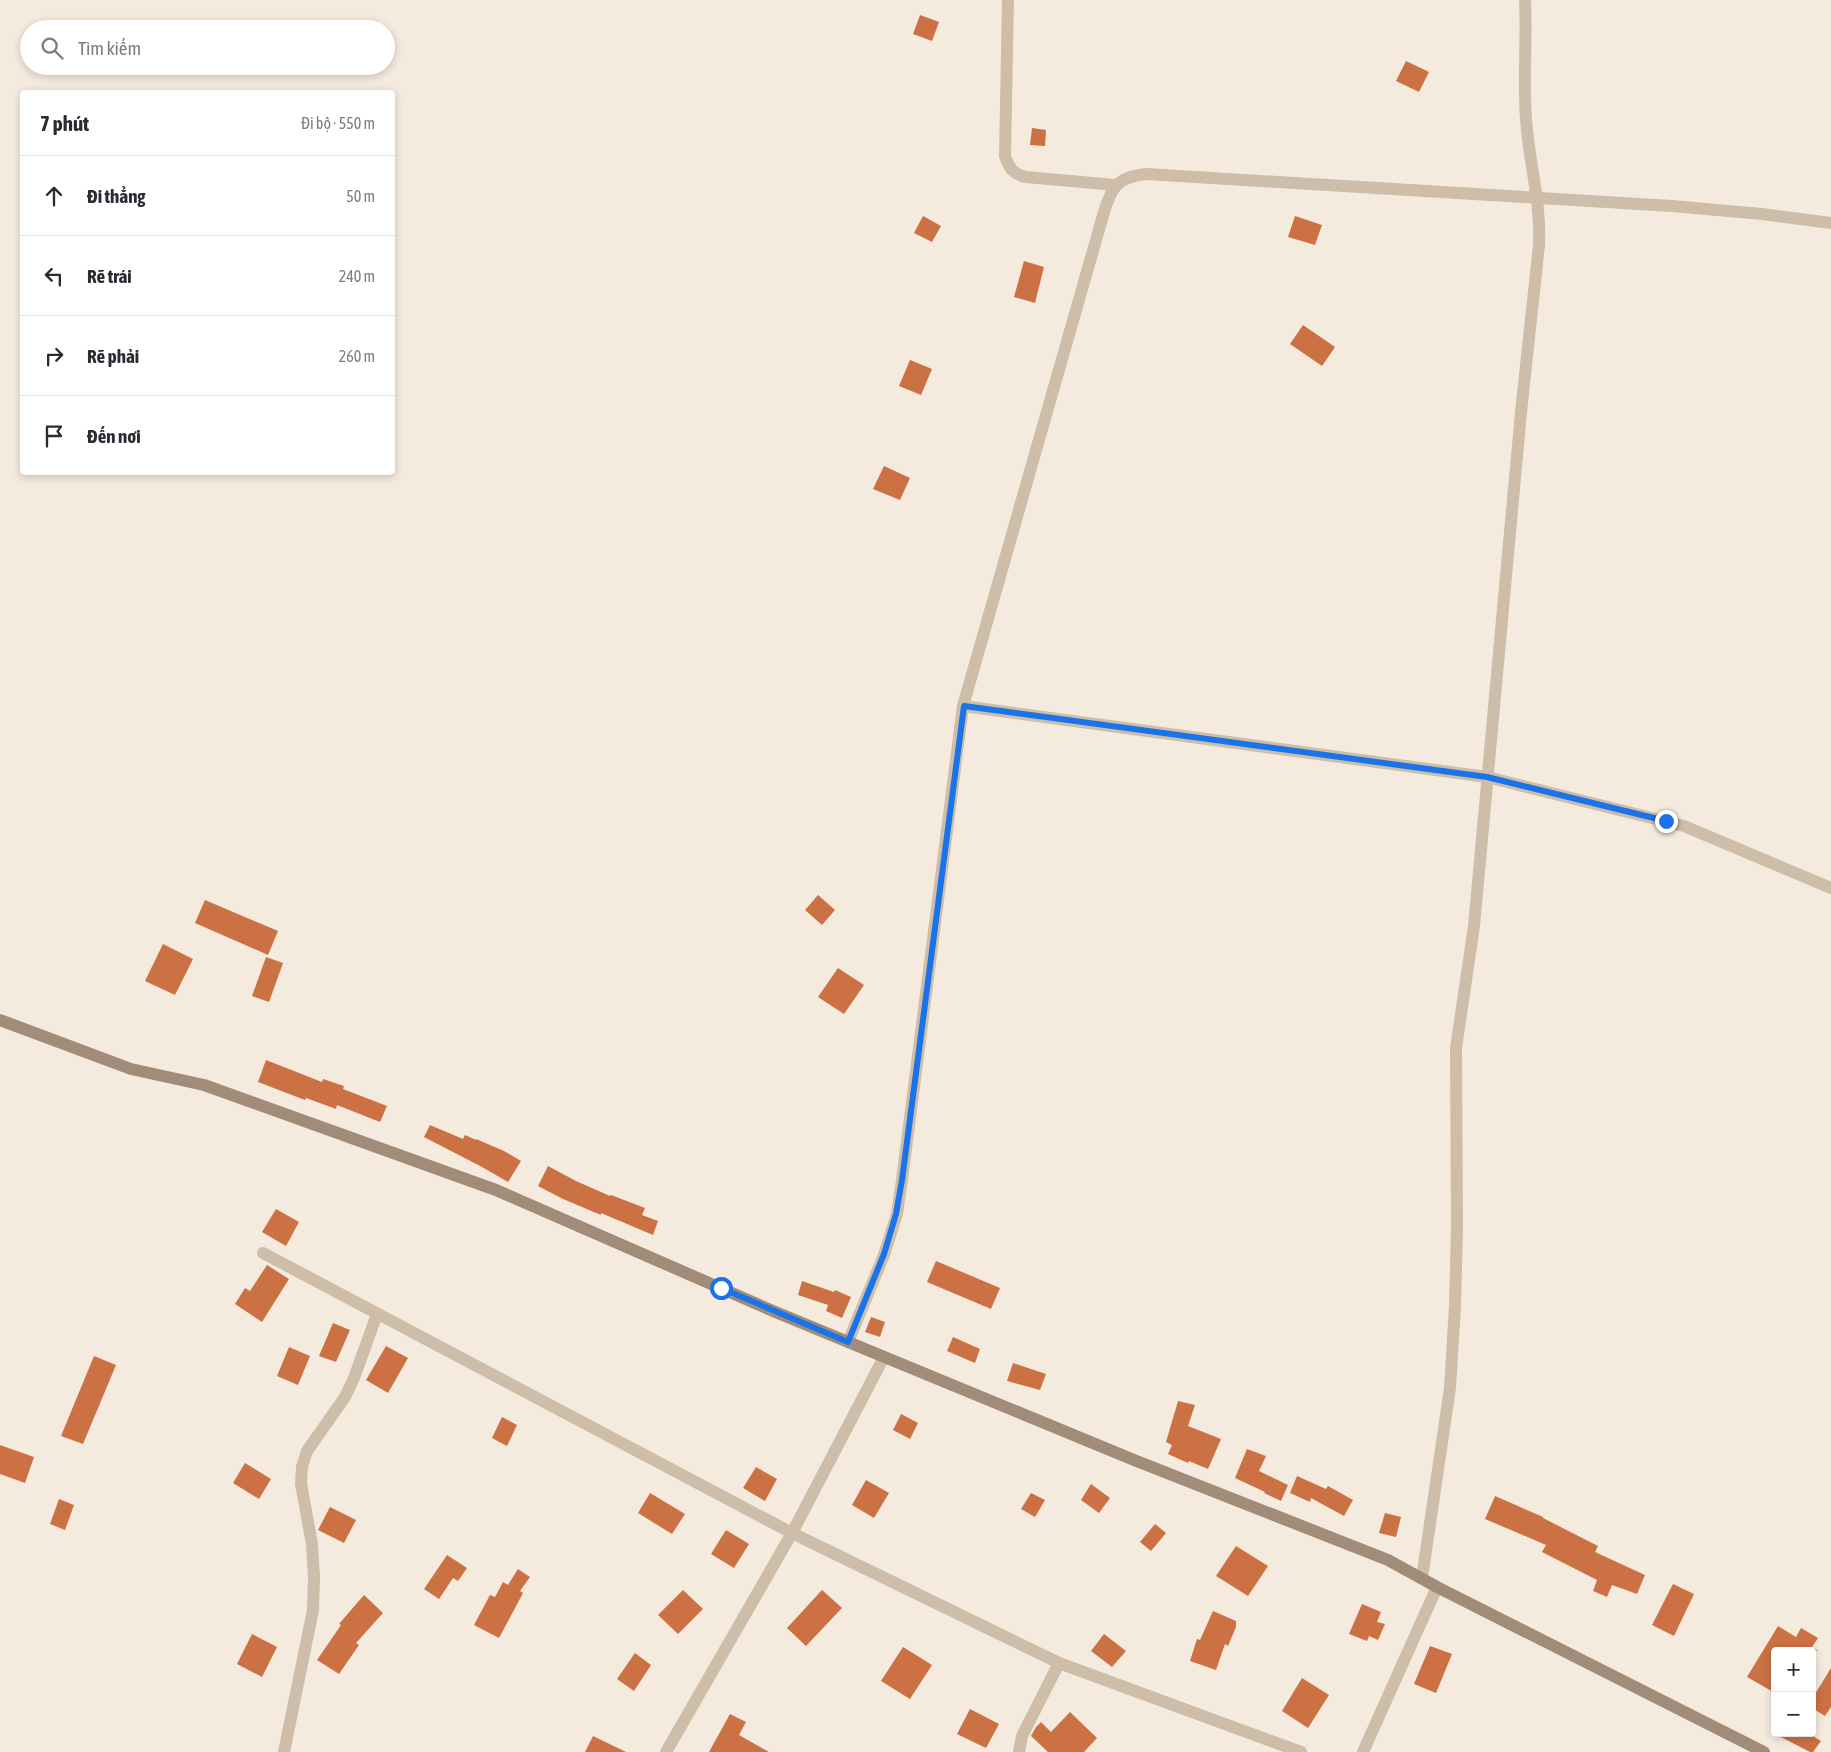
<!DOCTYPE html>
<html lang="vi">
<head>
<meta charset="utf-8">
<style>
  body { margin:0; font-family:"Asap Condensed",sans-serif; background:#f2f2f3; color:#2b2b33 }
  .controls { position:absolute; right:15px; bottom:15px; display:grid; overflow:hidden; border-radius:5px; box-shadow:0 2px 8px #0003 }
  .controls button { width:45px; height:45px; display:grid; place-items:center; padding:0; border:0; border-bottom:1px solid #e1e1e2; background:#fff; color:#2b2b33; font:25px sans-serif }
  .stop { position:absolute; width:15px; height:15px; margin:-11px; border:4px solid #1a73e8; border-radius:50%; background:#fff }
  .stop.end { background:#1a73e8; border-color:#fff; box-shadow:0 1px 5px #0008 }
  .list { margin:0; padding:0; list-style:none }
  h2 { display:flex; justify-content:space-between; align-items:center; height:65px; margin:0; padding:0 20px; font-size:21px }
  h2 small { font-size:16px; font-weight:400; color:#7c7c81 }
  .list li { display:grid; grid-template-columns:32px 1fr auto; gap:15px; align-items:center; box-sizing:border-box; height:80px; padding:0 20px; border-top:1px solid #e1e1e2 }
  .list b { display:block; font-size:19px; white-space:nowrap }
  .list em { font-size:16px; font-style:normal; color:#7c7c81 }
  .icon { flex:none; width:28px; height:28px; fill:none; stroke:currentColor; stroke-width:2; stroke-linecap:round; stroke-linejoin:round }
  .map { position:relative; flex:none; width:1831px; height:1752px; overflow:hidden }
  .search { position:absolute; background:#fff; box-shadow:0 2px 8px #0003; left:20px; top:20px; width:375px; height:55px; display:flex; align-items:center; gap:12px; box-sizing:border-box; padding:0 18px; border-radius:28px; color:#7c7c81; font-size:19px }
  .panel { position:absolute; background:#fff; box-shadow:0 2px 8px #0003; left:20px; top:90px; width:375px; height:385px; border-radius:5px }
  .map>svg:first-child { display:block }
  .building { fill:#cb7144 }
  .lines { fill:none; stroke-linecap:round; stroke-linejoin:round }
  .minor { stroke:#cdbda9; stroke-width:12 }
  .secondary { stroke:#a18c7a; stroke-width:12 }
  .route { stroke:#1a73e8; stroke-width:6 }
</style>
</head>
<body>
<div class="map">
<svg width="1831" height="1752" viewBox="0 0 1831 1752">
  <rect width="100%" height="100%" fill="#f4ebde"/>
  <g class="building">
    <path d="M920,15L939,22L932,41L913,34Z"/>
    <path d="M1406,61L1429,72L1419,92L1396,81Z"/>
    <path d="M1032,128L1046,130L1045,146L1030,145Z"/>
    <path d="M923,216L941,226L932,242L914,233Z"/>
    <path d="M1295,216L1322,225L1315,245L1288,237Z"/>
    <path d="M1024,261L1044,267L1035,303L1014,297Z"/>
    <path d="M1303,325L1335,347L1322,366L1290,344Z"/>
    <path d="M910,360L932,369L921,395L899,386Z"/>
    <path d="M884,466L910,478L900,500L873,489Z"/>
    <path d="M818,895L835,910L822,925L805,910Z"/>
    <path d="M205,900L278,931L268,955L195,923Z"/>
    <path d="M163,944L193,959L175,995L145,981Z"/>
    <path d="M266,957L283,963L269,1002L252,996Z"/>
    <path d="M838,968L864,985L844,1014L818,997Z"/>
    <path d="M266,1060L322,1082L323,1079L344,1086L343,1089L387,1106L380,1122L337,1105L336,1109L306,1098L305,1100L258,1082Z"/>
    <path d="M430,1125L463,1139L465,1135L476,1140V1139L504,1151L521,1161L508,1182L482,1167L424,1137Z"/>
    <path d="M548,1166L576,1181L610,1196L611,1195L645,1208L642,1215L658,1221L653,1235L601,1213V1215L563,1199L538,1186Z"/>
    <path d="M276,1209L299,1222L286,1246L262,1232Z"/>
    <path d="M936,1261L1000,1288L991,1309L927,1282Z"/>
    <path d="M267,1265L289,1279L262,1322L235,1304L245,1288L250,1291Z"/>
    <path d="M802,1281L834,1292L835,1290L851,1297L842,1318L826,1311L828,1305L798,1295Z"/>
    <path d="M871,1317L885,1322L880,1337L865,1332Z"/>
    <path d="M333,1323L350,1330L336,1362L319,1356Z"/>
    <path d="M953,1337L980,1349L975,1363L947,1351Z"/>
    <path d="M386,1346L408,1358L388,1393L366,1380Z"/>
    <path d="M289,1347L310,1356L298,1385L277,1376Z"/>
    <path d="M94,1356L116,1365L83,1444L61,1436Z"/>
    <path d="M1013,1363L1046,1374L1040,1390L1007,1381Z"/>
    <path d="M1178,1401L1195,1405L1188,1426L1221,1439L1208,1469L1189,1461L1188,1463L1168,1454L1172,1445L1166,1442Z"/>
    <path d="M901,1414L918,1423L910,1439L893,1430Z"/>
    <path d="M502,1417L517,1425L507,1446L492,1438Z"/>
    <path d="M0,1445L34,1457L25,1483L0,1474Z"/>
    <path d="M1247,1449L1266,1456L1259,1471L1288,1485L1281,1501L1264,1493L1265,1492L1235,1478Z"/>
    <path d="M245,1463L271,1479L259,1499L233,1483Z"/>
    <path d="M756,1467L777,1479L765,1501L743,1488Z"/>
    <path d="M1297,1476L1326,1489L1328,1486L1353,1500L1344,1516L1311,1498L1310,1502L1290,1493Z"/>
    <path d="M866,1480L889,1493L874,1518L852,1505Z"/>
    <path d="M1091,1484L1110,1498L1099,1513L1081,1500Z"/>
    <path d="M650,1493L685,1514L672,1534L638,1513Z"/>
    <path d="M1031,1493L1045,1500L1035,1517L1021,1509Z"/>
    <path d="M1495,1496L1543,1517V1518L1598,1546L1595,1552L1645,1575L1637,1594L1612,1585L1607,1597L1593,1591L1597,1580L1542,1552L1546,1545L1485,1519Z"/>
    <path d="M59,1499L74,1505L65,1530L50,1524Z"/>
    <path d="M330,1507L356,1520L344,1543L318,1530Z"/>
    <path d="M1385,1513L1401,1517L1396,1537L1379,1533Z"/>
    <path d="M1155,1524L1166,1533L1151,1551L1140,1542Z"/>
    <path d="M726,1530L749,1544L734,1568L711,1554Z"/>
    <path d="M1236,1546L1268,1566L1248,1596L1216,1576Z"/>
    <path d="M447,1555L467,1568L458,1581L453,1578L439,1599L424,1589Z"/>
    <path d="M518,1569L530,1577L520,1591L523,1593L499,1638L474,1625L490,1595L495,1597L503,1582L508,1585Z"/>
    <path d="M1673,1584L1694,1594L1674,1636L1652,1625Z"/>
    <path d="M683,1590L703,1609L678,1634L658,1615Z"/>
    <path d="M822,1590L842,1608L806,1646L787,1628Z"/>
    <path d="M364,1595L383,1613L356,1643L359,1645L339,1674L317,1660L341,1625L339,1624Z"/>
    <path d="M1362,1604L1381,1612L1377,1622L1385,1624L1378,1640L1369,1636L1367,1641L1349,1634Z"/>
    <path d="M1213,1611L1236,1621V1627L1228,1646L1225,1644L1216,1670L1190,1661L1197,1639L1200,1640Z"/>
    <path d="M1778,1626L1796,1637L1801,1628L1818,1638L1812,1647L1818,1651H1775V1693L1747,1677Z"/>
    <path d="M252,1634L277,1647L262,1677L237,1664Z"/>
    <path d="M1104,1634L1126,1651L1112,1667L1091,1651Z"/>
    <path d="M1430,1646L1452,1654L1436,1693L1414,1684Z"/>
    <path d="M903,1647L932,1665L910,1699L881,1681Z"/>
    <path d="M635,1653L651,1665L634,1691L617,1679Z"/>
    <path d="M1831,1668V1707L1825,1716L1812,1708V1699Z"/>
    <path d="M1302,1678L1329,1695L1308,1728L1282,1711Z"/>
    <path d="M970,1709L999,1724L986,1748L957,1734Z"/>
    <path d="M1070,1712L1097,1738L1084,1752H1048L1031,1736L1036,1727L1041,1722L1051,1732Z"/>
    <path d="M730,1714L746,1722L739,1735L769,1752H709Z"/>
    <path d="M1773,1733H1808L1821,1741L1813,1752H1810Z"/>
    <path d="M593,1736L626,1752H585Z"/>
  </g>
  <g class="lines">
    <g class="minor">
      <path d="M1008,0L1005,156C1009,168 1013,174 1026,177L1115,185"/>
      <path d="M963,706L1487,777L1684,826L1831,888"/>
      <path d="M263,1253L792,1533L1059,1663L1301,1752"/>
      <path d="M848,1342L884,1255L897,1214L902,1180L963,706L1104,212C1112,186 1118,177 1146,174L1672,206L1762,214L1831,223"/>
      <path d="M1422,1578L1450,1388L1455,1306L1457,1228L1456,1048L1474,926L1521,412L1539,245C1541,200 1529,163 1526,119C1523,80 1527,40 1525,0"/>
      <path d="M284,1752L313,1610L314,1577L312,1544L301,1484L302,1467L307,1451L345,1397L354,1378L377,1314"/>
      <path d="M666,1752L792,1533L884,1357"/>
      <path d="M1019,1752L1022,1736L1059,1663"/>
      <path d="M1363,1752L1437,1587"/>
    </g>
    <path class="secondary" d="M0,1020L131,1069L204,1085L496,1190L773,1311L1134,1460L1388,1560L1437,1587L1764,1752"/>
  </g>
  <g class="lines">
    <path class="route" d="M721,1288L848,1342L884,1254L896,1214L902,1180L964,706L1487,777L1666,821"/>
  </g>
</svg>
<div class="controls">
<button>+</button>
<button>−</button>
</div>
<div class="stop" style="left:721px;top:1288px"></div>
<div class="stop end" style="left:1666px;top:821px"></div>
<div class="search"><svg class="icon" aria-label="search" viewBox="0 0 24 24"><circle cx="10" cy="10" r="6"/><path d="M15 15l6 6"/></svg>Tìm kiếm</div>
<section class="panel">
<h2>7 phút<small>Đi bộ · 550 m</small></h2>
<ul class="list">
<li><svg class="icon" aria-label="ahead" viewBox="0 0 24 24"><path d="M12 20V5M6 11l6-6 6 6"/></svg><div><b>Đi thẳng</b></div><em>50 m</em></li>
<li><svg class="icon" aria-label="left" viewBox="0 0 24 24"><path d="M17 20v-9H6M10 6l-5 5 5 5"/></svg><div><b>Rẽ trái</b></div><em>240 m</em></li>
<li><svg class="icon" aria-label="right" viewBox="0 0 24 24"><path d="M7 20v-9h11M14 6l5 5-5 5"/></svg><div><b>Rẽ phải</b></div><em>260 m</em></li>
<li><svg class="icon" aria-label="arrive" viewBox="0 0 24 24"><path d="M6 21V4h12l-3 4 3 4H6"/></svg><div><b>Đến nơi</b></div></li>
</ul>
</section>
</div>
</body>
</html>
